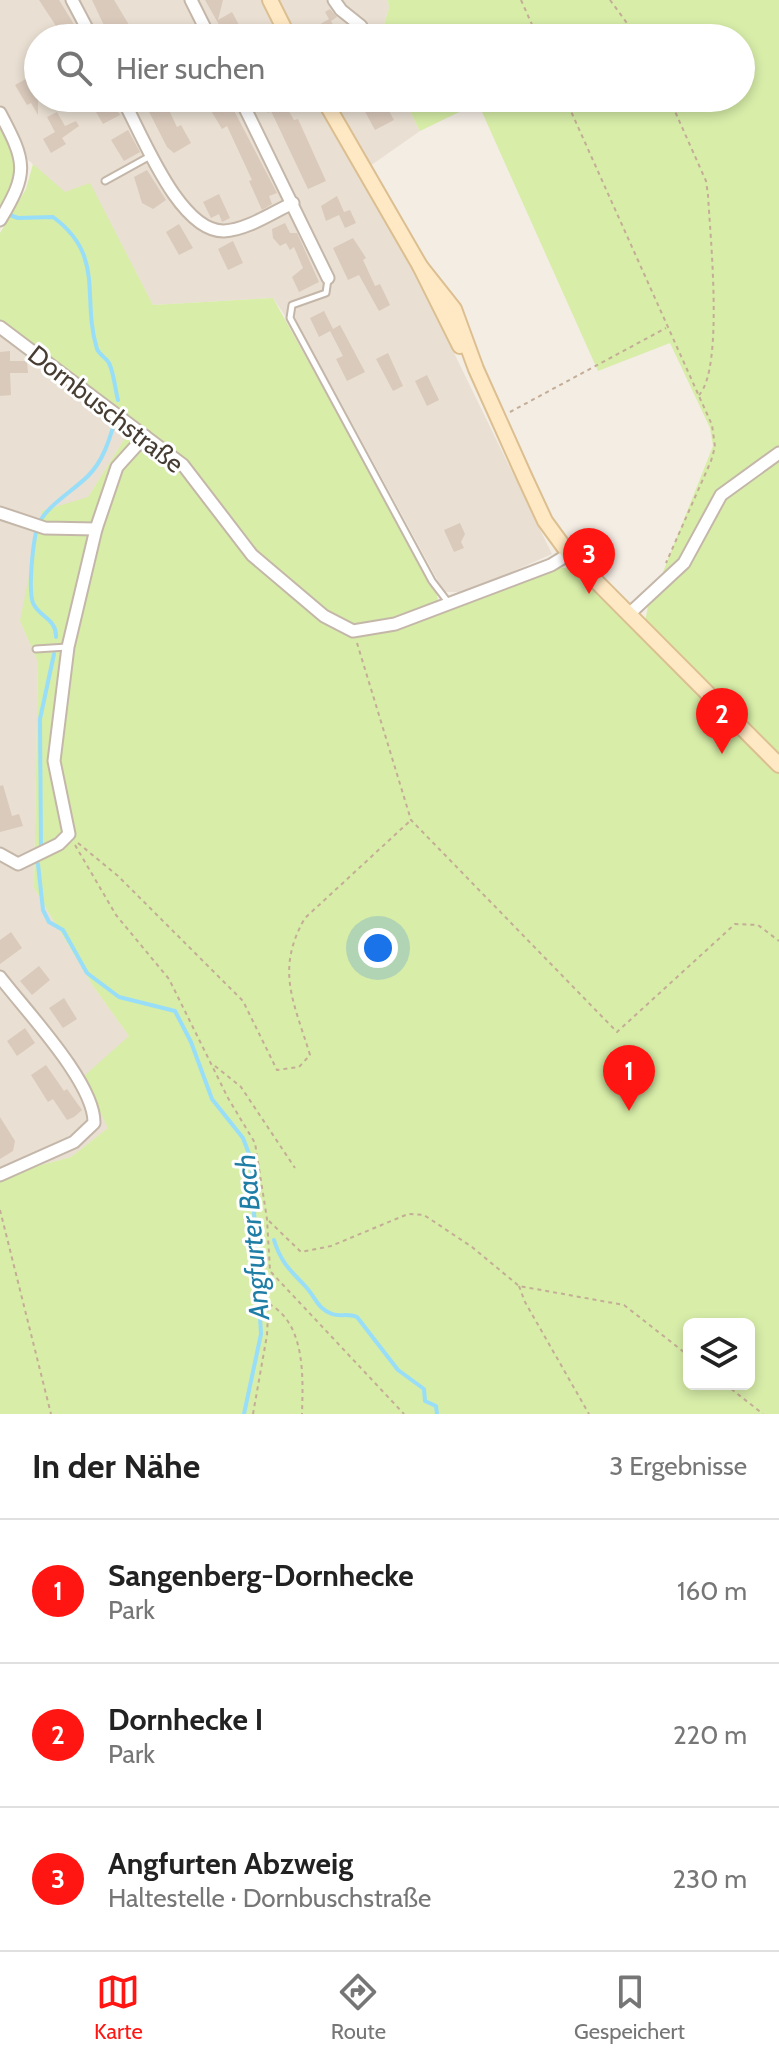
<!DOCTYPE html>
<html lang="de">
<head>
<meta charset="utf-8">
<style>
  body { margin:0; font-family:Cabin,sans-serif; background:#f2f2f2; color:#222 }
  .controls { position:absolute; right:24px; bottom:24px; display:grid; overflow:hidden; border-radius:12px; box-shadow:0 4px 12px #0003 }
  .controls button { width:72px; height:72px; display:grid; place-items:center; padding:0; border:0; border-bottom:2px solid #e0e0e0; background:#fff; color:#222; font:40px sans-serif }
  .you { position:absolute; left:378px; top:948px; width:28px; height:28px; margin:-20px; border:6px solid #fff; border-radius:50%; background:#1a73e8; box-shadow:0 0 0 12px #1a73e833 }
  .badge { display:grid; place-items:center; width:52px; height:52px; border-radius:50%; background:#ff1511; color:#fff; font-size:26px; font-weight:700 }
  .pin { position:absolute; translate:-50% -66px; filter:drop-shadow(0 2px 4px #0008) }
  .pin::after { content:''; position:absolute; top:42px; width:28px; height:24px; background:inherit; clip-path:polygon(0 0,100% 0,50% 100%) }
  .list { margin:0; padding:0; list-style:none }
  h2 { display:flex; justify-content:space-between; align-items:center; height:104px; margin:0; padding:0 32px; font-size:34px }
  h2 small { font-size:26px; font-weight:400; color:#767676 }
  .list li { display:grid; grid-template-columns:52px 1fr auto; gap:24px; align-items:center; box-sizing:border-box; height:144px; padding:0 32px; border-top:2px solid #e0e0e0 }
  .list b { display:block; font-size:30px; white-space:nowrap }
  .list p { margin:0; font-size:26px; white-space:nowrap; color:#767676 }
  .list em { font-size:26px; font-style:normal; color:#767676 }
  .icon { flex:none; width:44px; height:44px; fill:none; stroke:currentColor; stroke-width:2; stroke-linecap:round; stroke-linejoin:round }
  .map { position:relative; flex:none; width:779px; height:1414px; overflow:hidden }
  .search { position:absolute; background:#fff; box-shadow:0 4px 12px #0003; left:24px; right:24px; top:24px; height:88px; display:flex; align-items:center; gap:20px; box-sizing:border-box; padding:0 28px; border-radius:44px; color:#767676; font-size:30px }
  .sheet { height:536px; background:#fff }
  nav { display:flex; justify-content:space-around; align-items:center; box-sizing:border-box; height:112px; border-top:2px solid #e0e0e0; background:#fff; font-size:22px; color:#767676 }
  nav a { display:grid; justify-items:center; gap:4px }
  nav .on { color:#ff1511 }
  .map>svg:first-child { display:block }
  .residential { fill:#e9dfd2 }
  .green { fill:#d7eda8; fill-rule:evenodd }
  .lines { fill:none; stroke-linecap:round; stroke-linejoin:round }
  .stream { stroke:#99def8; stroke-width:4 }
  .building { fill:#dacabc }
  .lane-casing { stroke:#c4b7a9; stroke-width:9 }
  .street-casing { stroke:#c4b7a9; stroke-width:15 }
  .secondary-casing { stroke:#dcbf91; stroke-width:18 }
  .path { stroke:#c4ad96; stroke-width:2; stroke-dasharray:4 4; stroke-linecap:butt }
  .lane { stroke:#fff; stroke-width:5 }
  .street { stroke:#fff; stroke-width:11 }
  .secondary { stroke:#ffe9c4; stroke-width:14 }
  .labels { text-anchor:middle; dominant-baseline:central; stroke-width:6; stroke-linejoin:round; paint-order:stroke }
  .street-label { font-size:26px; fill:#473d33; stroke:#fff }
  .water-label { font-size:28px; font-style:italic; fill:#1f7ea5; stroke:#fff }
</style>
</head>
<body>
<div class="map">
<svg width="779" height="1414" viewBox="0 0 779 1414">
  <rect width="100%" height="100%" fill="#f4ede4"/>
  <g class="residential">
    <path d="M0,0H388L389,8L380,38H38V98H403L420,131L370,166L413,239L414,271L552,554L466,592H444L333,388L273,298L153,305L90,184L65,193L16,149L0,123Z"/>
    <path d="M0,322L134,424L88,497L20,621L38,662L34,888L93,986L129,1036L108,1128L71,1157L0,1176Z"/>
  </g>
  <g class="green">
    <path d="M388,0H779V755L645,622L648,606L671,580L663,572L713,446L710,428L670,343L598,371L478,103L420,131L403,98H741V38H380L389,8Z"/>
    <path d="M0,123C22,158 23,173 0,208Z"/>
    <path d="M33,164L65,192L90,183L153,305L273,298L436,591L438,601L394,617L336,627L362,635L385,632L549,571L560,567L573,570L779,772V1414H0V1176L71,1157L108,1128L83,1077L129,1036L93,986L34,888L38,662L20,621L42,511L88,497L134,424L0,322V233L26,189ZM689,1324H749V1384H689Z"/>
  </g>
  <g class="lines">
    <g class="stream">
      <path d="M7,214L18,218L53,217C106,256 81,297 97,349C99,354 106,358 109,363C114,373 115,389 118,400"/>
      <path d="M56,637C57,619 39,617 33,603C28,589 33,536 39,523C48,505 74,490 88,476C103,461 109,441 115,421"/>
      <path d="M41,847L40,719L54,654"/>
      <path d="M38,864L43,910L49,922L63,930L87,973L119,997L175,1011L191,1042L212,1099L243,1138L251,1159L261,1334L244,1414"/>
      <path d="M274,1240C281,1263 291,1271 306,1287C316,1298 317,1308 332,1314C340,1317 348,1313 357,1317L398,1370L424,1389L425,1401L436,1406L437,1414"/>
    </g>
  </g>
  <g class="building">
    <path d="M39,0H59L80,34L64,38Z"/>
    <path d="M92,0H114L137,38H110Z"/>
    <path d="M205,0H223L218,20L232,12L246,38H234L231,34L226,37Z"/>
    <path d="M330,9L337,17L331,21L340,38H317L312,29L329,19L325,12Z"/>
    <path d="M33,75L38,82V115L31,103L27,105L15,85Z"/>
    <path d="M88,98H110L120,115L103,124Z"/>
    <path d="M142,98H163L177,127L181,125L191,143L174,153L167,147Z"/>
    <path d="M260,98H281L294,120L298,119L326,181L308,189L271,111L268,113Z"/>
    <path d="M364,98H382L394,120L375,130L363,108L368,105Z"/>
    <path d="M228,99L277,193L269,196L272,204L262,210L249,181L252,180L227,126L222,129L210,109Z"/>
    <path d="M57,112L65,126L76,121L79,126L62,138L66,144L51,153L43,139L55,132L47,117Z"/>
    <path d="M128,130L140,152L124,161L111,140Z"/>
    <path d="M147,170L166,200L153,209L142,203L134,177Z"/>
    <path d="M219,194L230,218L222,222L219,214L211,218L203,202Z"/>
    <path d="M337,196L344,212L350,210L356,223L345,228L339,215L326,221L321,206Z"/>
    <path d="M285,223L290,233H297L319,282L299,292L292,277L303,268L294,247L290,250L286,243L280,246L273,238L272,229Z"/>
    <path d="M179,224L193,248L179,255L166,232Z"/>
    <path d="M353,238L366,258L363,260L375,286L380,284L390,305L379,311L359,275L348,280L333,248Z"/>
    <path d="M233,241L243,263L228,270L218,249Z"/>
    <path d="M324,311L333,329L340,325L365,372L347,381L336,359L343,356L330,331L319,337L310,318Z"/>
    <path d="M10,351V361H27L28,373H10L11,395L0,396V352Z"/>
    <path d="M388,353L403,386L393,391L376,359Z"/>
    <path d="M427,375L439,400L427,406L415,381Z"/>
    <path d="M460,523L465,534L461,542L464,548L454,552L444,530Z"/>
    <path d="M3,785L12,816L19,814L23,826L0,832V786Z"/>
    <path d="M11,932L22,948L0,964V940Z"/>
    <path d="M39,966L50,980L32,995L20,981Z"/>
    <path d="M64,998L77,1019L63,1028L49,1008Z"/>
    <path d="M25,1028L35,1043L17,1056L7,1041Z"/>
    <path d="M46,1065L64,1091L67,1089L82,1110L74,1117L67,1120L53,1099L48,1102L31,1075Z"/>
    <path d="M0,1117L15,1141L13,1151L0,1159Z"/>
  </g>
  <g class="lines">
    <defs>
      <g id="lane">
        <path d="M105,181L152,155"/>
        <path d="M328,279L326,293L292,305L290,318L432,581L448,602"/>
        <path d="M36,649L67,647"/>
      </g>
      <g id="street">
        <path d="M72,0L92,38"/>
        <path d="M191,0L210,38"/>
        <path d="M334,0L341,10L361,26V38"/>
        <path d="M122,98C142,134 179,232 224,231C247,230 273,212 293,203"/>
        <path d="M240,98L328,278"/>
        <path d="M0,113C26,162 29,172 0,220"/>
        <path d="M0,327L183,465L252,555L324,616L353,631L395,624L551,565L569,554"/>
        <path d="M0,513L45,528L96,529"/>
        <path d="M628,615L684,563L721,495L779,453"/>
        <path d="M0,854L18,864L59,844L69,834L54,761L68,647L96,529L117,467L145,436"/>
        <path d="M0,977C25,1010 95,1083 94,1123L74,1142L0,1175"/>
      </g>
      <g id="secondary">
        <path d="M270,0L289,38"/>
        <path d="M323,98L420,266L460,346"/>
        <path d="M420,266L454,309L476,369L525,478L545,521L569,554L779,765"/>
      </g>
    </defs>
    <use href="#lane" class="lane-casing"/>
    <use href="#street" class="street-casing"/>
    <use href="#secondary" class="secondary-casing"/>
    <g class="path">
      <path d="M521,0L538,38"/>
      <path d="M610,0L638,38"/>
      <path d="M169,38L190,26"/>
      <path d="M565,98L712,425L715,447L711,461L666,563"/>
      <path d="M669,98L706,181L708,195C710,235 724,368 699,395"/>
      <path d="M510,412L666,328"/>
      <path d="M357,643L411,820L617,1032L735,924L758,925L779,941"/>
      <path d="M78,843L118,876L243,1001L277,1070L299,1067L310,1055C294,1002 275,970 305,918L411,820"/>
      <path d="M75,845L116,915L169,979L228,1098L255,1143L267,1219L270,1271L404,1414"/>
      <path d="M215,1066L241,1087L295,1168"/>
      <path d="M0,1210L51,1414"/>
      <path d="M269,1221L301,1252L331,1246L408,1214L424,1215L472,1247L519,1286L624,1305L689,1356"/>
      <path d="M519,1286L525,1302L589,1414"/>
      <path d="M269,1304C306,1324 303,1378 302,1414"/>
      <path d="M725,1384L763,1414"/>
      <path d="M253,1414L267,1335L270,1272"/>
    </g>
    <use href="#lane" class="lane"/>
    <use href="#street" class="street"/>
    <use href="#secondary" class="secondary"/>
  </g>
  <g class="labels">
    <g class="street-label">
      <text transform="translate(106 409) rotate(38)">Dornbuschstraße</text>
    </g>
    <g class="water-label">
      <text transform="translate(252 1237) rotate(-95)">Angfurter Bach</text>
    </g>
  </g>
</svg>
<div class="controls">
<button><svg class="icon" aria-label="layers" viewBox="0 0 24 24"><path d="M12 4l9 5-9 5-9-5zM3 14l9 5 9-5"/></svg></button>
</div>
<div class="you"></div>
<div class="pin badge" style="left:629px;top:1111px">1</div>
<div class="pin badge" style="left:722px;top:754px">2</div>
<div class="pin badge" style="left:589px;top:594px">3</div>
<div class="search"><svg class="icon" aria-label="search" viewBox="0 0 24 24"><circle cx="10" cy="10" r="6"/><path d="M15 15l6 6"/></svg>Hier suchen</div>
</div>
<section class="sheet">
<h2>In der Nähe<small>3 Ergebnisse</small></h2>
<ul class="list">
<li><span class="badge">1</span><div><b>Sangenberg-Dornhecke</b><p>Park</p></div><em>160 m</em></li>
<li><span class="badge">2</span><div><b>Dornhecke I</b><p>Park</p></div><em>220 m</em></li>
<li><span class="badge">3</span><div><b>Angfurten Abzweig</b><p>Haltestelle · Dornbuschstraße</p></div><em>230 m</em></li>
</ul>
</section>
<nav>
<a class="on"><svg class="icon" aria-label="map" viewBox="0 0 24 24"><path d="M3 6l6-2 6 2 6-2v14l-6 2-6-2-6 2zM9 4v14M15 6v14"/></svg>Karte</a>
<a><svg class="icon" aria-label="directions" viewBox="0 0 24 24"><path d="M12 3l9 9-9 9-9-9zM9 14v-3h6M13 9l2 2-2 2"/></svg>Route</a>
<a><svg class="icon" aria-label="saved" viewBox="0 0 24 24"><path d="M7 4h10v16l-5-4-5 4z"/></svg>Gespeichert</a>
</nav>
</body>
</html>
